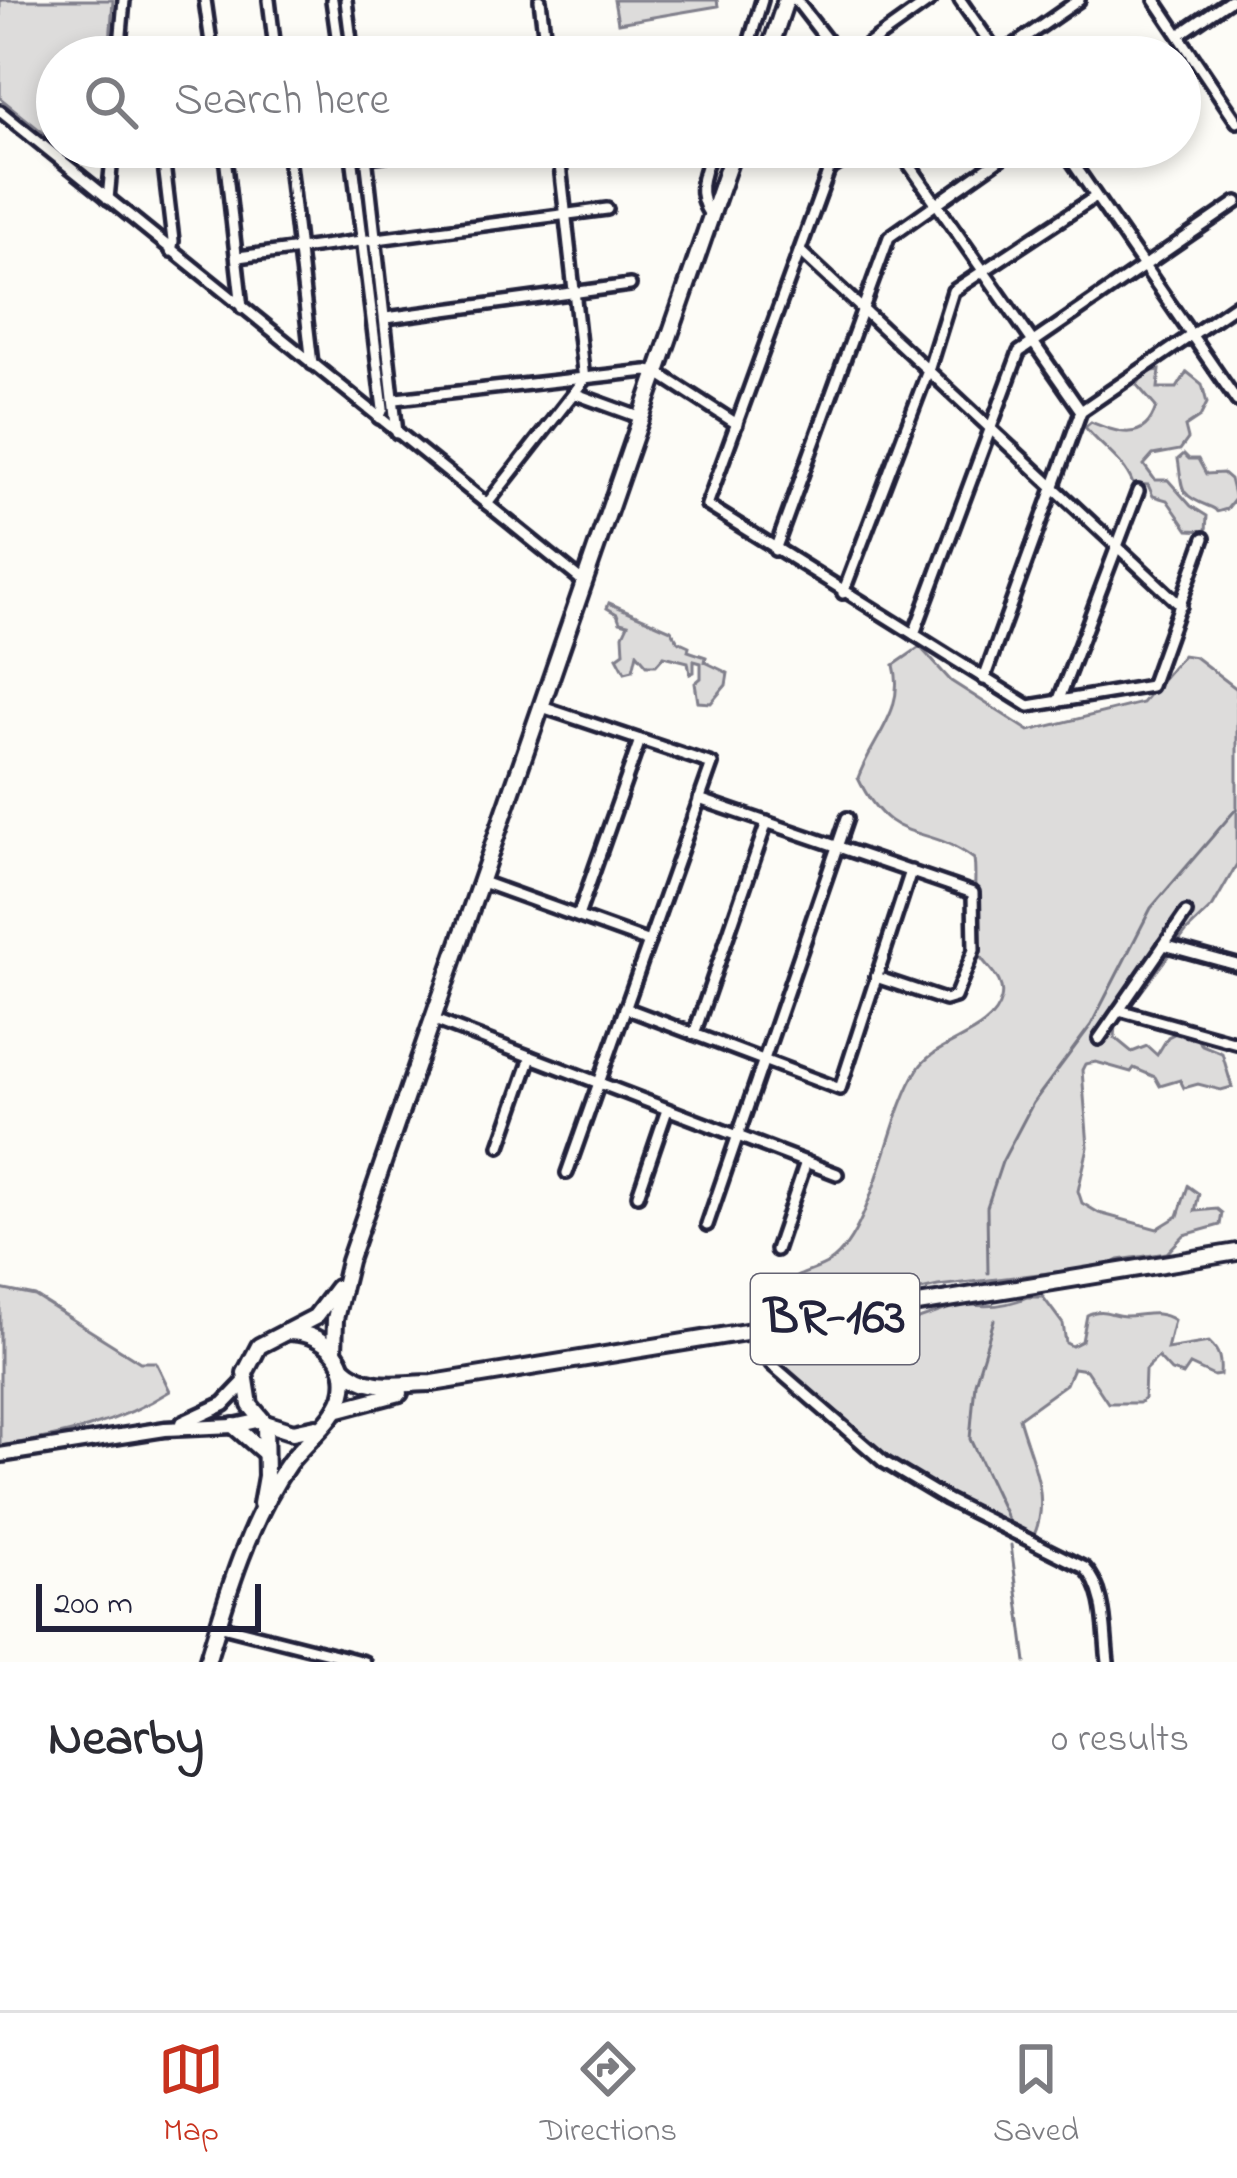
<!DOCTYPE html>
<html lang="en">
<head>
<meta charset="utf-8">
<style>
  body { margin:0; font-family:"Indie Flower",sans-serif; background:#f2f2f3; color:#2b2b33 }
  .scale { position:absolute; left:36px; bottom:30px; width:225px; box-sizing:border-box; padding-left:12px; border:6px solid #22223b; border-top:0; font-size:33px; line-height:42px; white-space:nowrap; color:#22223b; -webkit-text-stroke:9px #fdfcf7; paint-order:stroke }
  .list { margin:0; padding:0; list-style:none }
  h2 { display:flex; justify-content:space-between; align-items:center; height:156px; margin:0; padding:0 48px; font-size:51px }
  h2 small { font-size:39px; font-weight:400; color:#7c7c81 }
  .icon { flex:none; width:66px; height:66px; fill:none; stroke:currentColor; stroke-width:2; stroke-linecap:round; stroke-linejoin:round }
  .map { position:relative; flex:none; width:1237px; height:1662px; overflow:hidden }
  .search { position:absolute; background:#fff; box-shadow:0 6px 18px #0003; left:36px; right:36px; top:36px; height:132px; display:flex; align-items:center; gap:30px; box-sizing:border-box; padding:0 42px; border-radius:66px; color:#7c7c81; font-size:45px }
  .sheet { height:348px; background:#fff }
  nav { display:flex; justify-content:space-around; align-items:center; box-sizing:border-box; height:168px; border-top:3px solid #e1e1e2; background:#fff; font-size:33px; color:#7c7c81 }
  nav a { display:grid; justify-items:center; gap:6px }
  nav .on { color:#c8321e }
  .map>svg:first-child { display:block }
  .green { fill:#dddcdb; stroke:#807f8b; stroke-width:3 }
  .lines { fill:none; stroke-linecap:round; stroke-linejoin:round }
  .stream { stroke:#787885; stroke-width:3 }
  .minor-casing { stroke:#22223b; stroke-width:18 }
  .major-casing { stroke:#22223b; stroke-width:21 }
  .highway-casing { stroke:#22223b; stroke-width:22 }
  .minor { stroke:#fdfcf7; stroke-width:9 }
  .major { stroke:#fdfcf7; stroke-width:12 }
  .highway { stroke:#fdfcf7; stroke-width:14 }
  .labels { text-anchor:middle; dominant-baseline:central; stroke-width:9; stroke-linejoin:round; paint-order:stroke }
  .shield { fill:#fdfcf7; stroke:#646373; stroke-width:3 }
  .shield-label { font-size:51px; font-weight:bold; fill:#22223b }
</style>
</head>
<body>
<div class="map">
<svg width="1237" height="1662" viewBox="0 0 1237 1662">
  <rect width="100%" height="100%" fill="#fdfcf7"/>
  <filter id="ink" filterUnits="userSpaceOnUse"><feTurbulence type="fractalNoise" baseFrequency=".00833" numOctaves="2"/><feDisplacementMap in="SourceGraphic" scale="24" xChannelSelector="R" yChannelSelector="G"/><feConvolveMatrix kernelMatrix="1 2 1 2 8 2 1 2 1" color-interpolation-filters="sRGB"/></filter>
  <g filter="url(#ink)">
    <g class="green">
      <path d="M0,0H113L109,57H57V144L0,98Z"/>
      <path d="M614,0H717L718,6L618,23Z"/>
      <path d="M1160,370L1158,388H1177L1187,372L1202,384L1207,403L1200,417L1185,427L1188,439L1180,450L1153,455L1144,465L1155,480H1168L1191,506L1207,516L1206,531L1188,530L1167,500L1153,496L1148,485L1133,484C1123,459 1102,448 1085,427L1091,422C1116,432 1145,444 1156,407L1137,385L1145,372Z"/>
      <path d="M1184,454L1189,459H1198L1206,474L1223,473L1230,479L1235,499L1227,509C1208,514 1225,512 1208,506C1177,494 1183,488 1178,459Z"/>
      <path d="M609,603L671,630L678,641L689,646L688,651L706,657L705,662L728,673L726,685L711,703L698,702L695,683L701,678V663L694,661V672L690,674L688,662L664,656L656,665H647L637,653L633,670L625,672L617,657L624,652L623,635L628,624L620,622L617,614L607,608Z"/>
      <path d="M920,647L951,681L1029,731L1142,703L1183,655L1195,657L1237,689V864L1213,906L1186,932L1116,1025L1115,1038L1132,1052L1147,1046L1157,1055L1168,1037L1180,1031L1190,1032L1202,1045L1222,1053L1232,1087L1221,1090L1198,1084L1184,1088L1180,1080L1160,1086L1155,1077L1134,1068L1131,1072L1096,1062L1085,1064L1082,1070L1088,1147L1078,1191L1082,1203L1099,1213L1157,1229L1178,1216L1188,1186L1199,1194L1195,1211L1217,1209L1222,1213L1220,1225L1184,1235L1167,1253L1119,1260L1108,1266L938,1286L852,1306L821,1308L794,1295L796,1277C807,1272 821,1268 830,1262C874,1232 887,1116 918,1069C937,1040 992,1036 1001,999C1006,978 985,968 977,951C969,932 978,884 974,859C924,821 892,849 858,778C873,737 906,710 894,665Z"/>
      <path d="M0,1289L35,1296L140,1362H156L170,1391C118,1424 60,1437 0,1446Z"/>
      <path d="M1027,1297H1043L1063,1324L1066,1343L1072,1346L1082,1341L1087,1315C1103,1307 1109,1315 1125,1316C1144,1316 1157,1309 1174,1320L1167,1349L1209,1342C1220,1352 1221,1360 1220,1375L1214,1376L1190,1365L1183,1375L1171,1371L1158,1357L1145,1370L1144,1399L1139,1403H1108L1086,1370L1073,1368L1066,1384L1019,1418C1029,1456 1052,1495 1034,1535C953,1515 824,1420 771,1356L775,1344L786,1339L887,1330L945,1310L955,1302C980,1308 1003,1308 1027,1297Z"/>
    </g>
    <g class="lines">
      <g class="stream">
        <path d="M988,1273L987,1207L1002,1162L1033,1103L1091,1025L1151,908L1237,808"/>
        <path d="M994,1320L975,1383L970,1439L1009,1522"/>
        <path d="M1011,1545L1026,1662"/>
      </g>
      <defs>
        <g id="minor">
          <path d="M205,0L213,57"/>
          <path d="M269,0L276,57"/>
          <path d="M332,0L340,57"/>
          <path d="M346,0L353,57"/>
          <path d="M540,0L547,57"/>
          <path d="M796,0L840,57"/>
          <path d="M960,0L1000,57"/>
          <path d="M1155,0L1237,122"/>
          <path d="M1179,35L1230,0"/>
          <path d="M119,57L124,0"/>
          <path d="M527,57L585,50"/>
          <path d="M745,57L762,0"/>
          <path d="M851,57L931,0"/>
          <path d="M997,57L1079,0"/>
          <path d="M0,111L585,583"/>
          <path d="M162,147L173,241L171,251"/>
          <path d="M224,147L242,308"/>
          <path d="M287,147L312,364"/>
          <path d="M351,147L383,409L379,418"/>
          <path d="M365,147L397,433"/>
          <path d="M865,147L829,170L707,505L1029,706L1151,686L1204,538"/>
          <path d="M897,147L1081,411"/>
          <path d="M1062,147L1237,401"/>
          <path d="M366,157L455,147"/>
          <path d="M108,199L113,147"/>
          <path d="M710,215C694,191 704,172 713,147"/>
          <path d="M800,251L1181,606"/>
          <path d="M238,257L607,209"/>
          <path d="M386,318L630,285"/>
          <path d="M576,394L642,418"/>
          <path d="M396,399L646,371L658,373L737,424"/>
          <path d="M1081,411L1237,304"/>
          <path d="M487,504L584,380L558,147"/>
          <path d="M775,550L889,237L1017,147"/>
          <path d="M843,593L929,368L953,291L1095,197"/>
          <path d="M914,634L1019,352L1237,202"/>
          <path d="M984,679L1081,411"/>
          <path d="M1058,702L1138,491"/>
          <path d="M542,707L712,764L567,1173"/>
          <path d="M699,799L973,893L974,950L955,997L945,1000L876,977"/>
          <path d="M482,882L649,942"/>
          <path d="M578,916L640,740"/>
          <path d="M1164,945L1237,965"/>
          <path d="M625,1008L840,1089L911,871"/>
          <path d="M1119,1010L1237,1043"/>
          <path d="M432,1019L837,1174"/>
          <path d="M694,1034L767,822"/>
          <path d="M1099,1039L1186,913"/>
          <path d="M500,1146L531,1057"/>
          <path d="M638,1195L667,1110"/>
          <path d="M707,1225L847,818"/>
          <path d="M776,1250L806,1162"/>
          <path d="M756,1332L771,1364L884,1462L946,1499L1085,1568C1107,1591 1104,1632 1108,1662"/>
          <path d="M218,1625L364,1662"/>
        </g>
        <g id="major">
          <path d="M183,1423L224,1404L244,1383"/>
          <path d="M0,1455L165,1429L234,1426L262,1420"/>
        </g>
        <g id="highway">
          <path d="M767,57L786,0"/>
          <path d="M334,1352L335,1319L349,1261L735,147"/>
          <path d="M342,1367C370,1393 399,1383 433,1383L1237,1252"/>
          <path d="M336,1410L400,1393"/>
          <path d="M234,1426L265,1453"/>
          <path d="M316,1427L293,1432L265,1423L250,1405L245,1373L259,1346L315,1317L337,1288"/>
          <path d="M261,1504L266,1476L265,1423"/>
          <path d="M207,1662C227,1595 249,1520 289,1463C306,1440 340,1417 344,1389C349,1353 318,1332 286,1332"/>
        </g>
      </defs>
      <use href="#minor" class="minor-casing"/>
      <use href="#major" class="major-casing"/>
      <use href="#highway" class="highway-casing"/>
      <use href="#minor" class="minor"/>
      <use href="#major" class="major"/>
      <use href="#highway" class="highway"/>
    </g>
  </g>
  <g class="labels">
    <rect class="shield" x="751" y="1274" width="168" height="90" rx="9"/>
    <g class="shield-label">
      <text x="835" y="1319">BR-163</text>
    </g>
  </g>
</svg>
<div class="scale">200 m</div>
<div class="search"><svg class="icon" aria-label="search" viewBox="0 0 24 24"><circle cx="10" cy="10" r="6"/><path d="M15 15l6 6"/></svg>Search here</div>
</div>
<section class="sheet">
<h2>Nearby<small>0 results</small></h2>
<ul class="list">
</ul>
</section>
<nav>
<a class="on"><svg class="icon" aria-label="map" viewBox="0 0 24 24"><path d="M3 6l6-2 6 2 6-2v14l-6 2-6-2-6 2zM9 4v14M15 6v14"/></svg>Map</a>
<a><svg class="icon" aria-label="directions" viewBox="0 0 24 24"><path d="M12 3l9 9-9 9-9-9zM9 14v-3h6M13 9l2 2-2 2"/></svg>Directions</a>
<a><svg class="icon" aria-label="saved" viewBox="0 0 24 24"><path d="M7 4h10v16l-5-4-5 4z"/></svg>Saved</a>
</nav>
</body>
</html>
